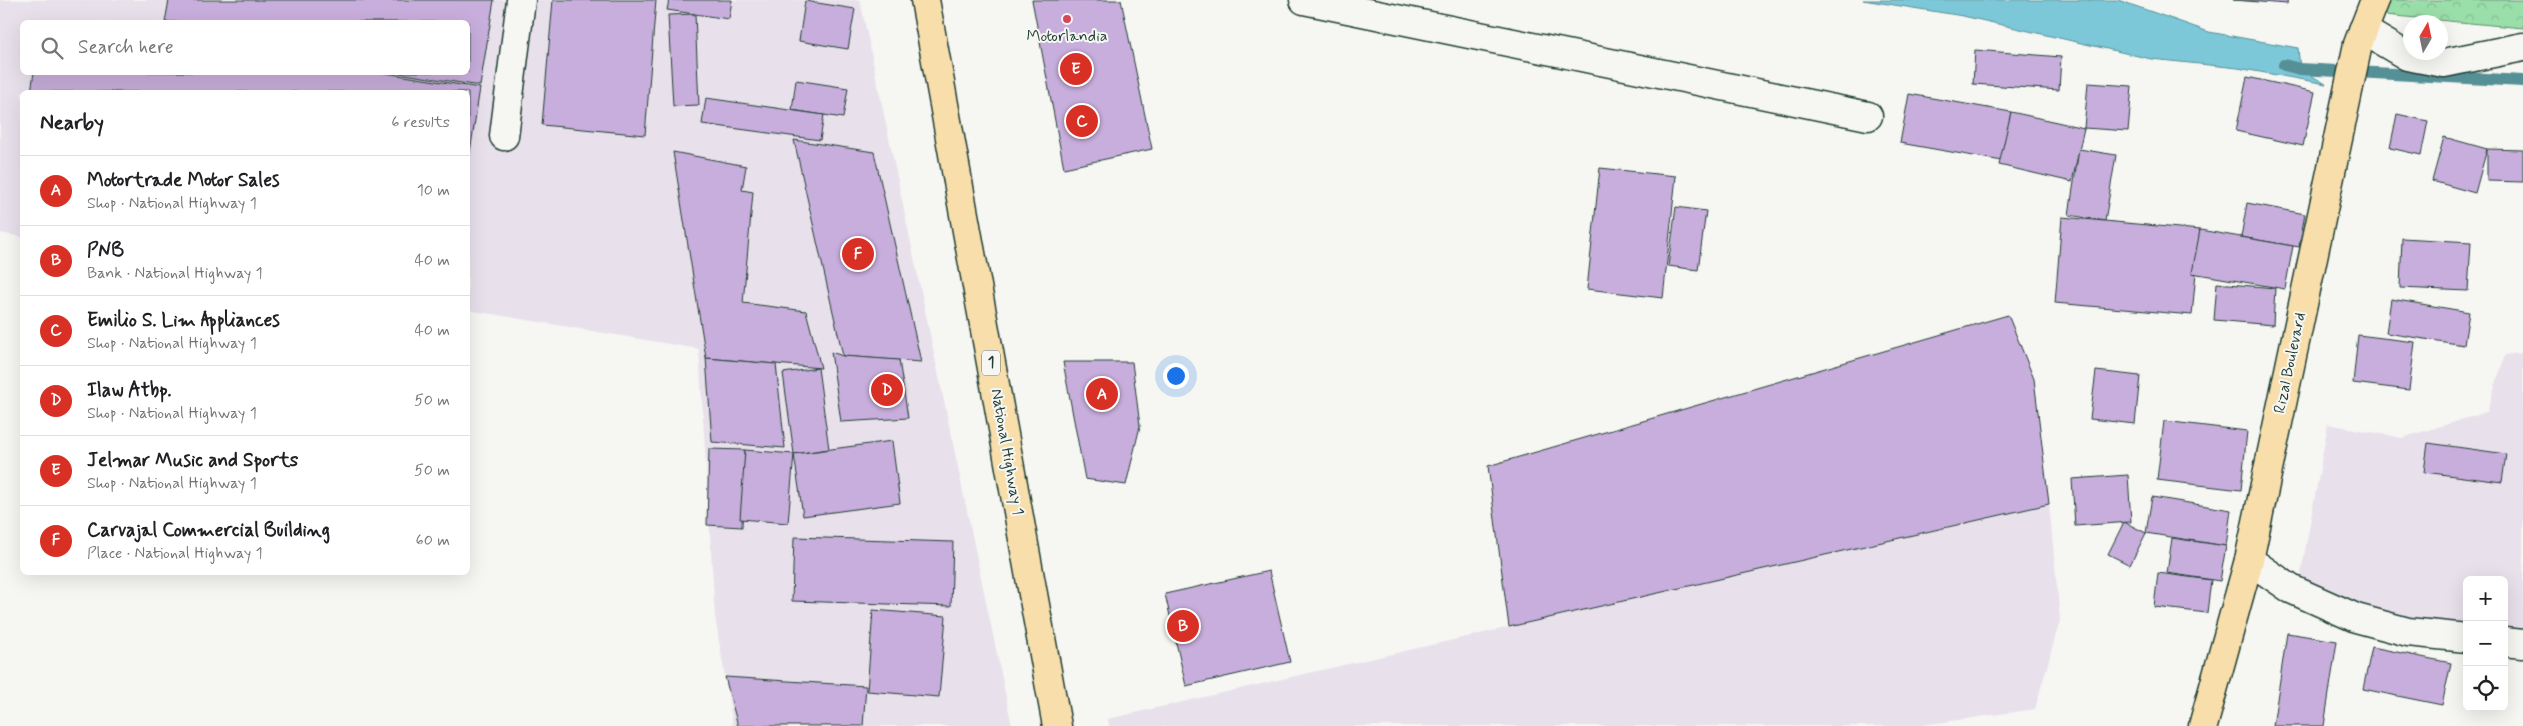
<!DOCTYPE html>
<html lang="en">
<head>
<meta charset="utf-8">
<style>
  body { margin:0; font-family:Mynerve,sans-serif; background:#f2f2f2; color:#202124 }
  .controls { position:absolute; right:15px; bottom:15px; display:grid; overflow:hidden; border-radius:8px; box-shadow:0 5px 20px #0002 }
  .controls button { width:45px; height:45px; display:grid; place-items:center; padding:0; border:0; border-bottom:1px solid #e0e0e0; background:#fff; color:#202124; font:25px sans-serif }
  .compass { position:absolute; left:2403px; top:15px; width:45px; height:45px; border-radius:50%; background:#fff; box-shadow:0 5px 20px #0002; rotate:9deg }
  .you { position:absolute; left:1175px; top:375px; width:18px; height:18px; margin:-12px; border:4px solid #fff; border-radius:50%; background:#1a73e8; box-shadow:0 0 0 8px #1a73e833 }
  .badge { display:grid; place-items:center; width:32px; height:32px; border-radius:50%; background:#d93025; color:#fff; font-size:16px; font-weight:700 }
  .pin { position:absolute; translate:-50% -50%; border:2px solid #fff; box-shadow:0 1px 5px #0006 }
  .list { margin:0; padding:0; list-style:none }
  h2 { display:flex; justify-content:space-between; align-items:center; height:65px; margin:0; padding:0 20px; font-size:21px }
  h2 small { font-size:16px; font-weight:400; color:#757577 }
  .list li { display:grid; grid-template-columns:32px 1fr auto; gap:15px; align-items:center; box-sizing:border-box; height:70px; padding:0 20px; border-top:1px solid #e0e0e0 }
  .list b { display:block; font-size:19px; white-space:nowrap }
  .list p { margin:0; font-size:16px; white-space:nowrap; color:#757577 }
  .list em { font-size:16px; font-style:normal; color:#757577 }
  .icon { flex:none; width:28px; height:28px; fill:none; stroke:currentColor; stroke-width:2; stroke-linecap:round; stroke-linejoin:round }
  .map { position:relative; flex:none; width:2523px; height:726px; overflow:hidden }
  .search { position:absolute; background:#fff; box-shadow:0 5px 20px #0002; left:20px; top:20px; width:450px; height:55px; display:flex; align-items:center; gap:12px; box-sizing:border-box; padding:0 18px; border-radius:8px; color:#757577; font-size:19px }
  .panel { position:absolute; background:#fff; box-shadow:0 5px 20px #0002; left:20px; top:90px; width:450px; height:485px; border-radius:8px }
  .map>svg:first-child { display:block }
  .built { fill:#e8e0eb; fill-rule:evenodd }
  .forest { fill:url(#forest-crowns); stroke:#5c8e6e }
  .water { fill:#7bc8d9; stroke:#569097 }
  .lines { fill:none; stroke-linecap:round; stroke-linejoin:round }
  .stream { stroke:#569097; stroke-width:12 }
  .building { fill:#c8aedc; stroke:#1f3d34 }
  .minor-casing { stroke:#1f3d34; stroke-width:31 }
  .major-casing { stroke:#1f3d34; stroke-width:31 }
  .highway-casing { stroke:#1f3d34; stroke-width:31 }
  .minor { stroke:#f6f6f2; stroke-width:28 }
  .major { stroke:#f8deab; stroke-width:28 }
  .highway { stroke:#f8deab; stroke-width:28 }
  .poi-dot { fill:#d1495b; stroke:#f6f6f2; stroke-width:2 }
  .labels { text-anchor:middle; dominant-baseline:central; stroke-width:4; stroke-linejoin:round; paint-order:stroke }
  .shield { fill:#f6f6f2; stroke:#60746d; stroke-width:1 }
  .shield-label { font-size:15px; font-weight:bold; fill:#1f3d34 }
  .poi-label { font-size:16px; fill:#1f3d34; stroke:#f6f6f2 }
  .street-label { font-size:16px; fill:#1f3d34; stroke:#f6f6f2 }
</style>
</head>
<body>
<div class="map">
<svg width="2523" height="726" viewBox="0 0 2523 726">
  <defs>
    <pattern id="forest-crowns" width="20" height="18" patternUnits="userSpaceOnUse" patternTransform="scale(1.25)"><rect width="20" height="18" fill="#9adea9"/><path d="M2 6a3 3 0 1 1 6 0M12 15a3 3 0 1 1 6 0" fill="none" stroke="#84bf92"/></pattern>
  </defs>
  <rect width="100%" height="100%" fill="#f6f6f2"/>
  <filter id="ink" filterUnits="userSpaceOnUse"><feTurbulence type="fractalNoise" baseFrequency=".02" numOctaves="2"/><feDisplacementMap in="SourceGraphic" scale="10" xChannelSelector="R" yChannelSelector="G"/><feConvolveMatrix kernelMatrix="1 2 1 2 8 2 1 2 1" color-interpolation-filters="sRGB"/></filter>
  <g filter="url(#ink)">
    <g class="built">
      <path d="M0,0H860L1012,726H733L715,616L699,349L468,310V92H22V237L0,233ZM22,22H468V72H22Z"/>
      <path d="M2523,353V637L2504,634V580H2467V629L2295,607L2328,424L2402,438L2487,412L2505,355Z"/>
      <path d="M2049,504L2060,620L2035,709L1915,726H1109L1108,719Z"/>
    </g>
    <path class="forest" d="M2390,0H2523V28L2385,15Z"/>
    <path class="water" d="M1863,0H2118L2209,32L2298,48L2300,69L2326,84L2238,68L2151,59L1963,16Z"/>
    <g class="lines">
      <path class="stream" d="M2284,65L2300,69L2523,81"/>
    </g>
    <g class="building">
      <path d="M169,0H494L480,86L392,72H468V22H165Z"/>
      <path d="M553,0H656L645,135L542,125Z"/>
      <path d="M669,0H732L729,19L667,10Z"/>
      <path d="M1032,0H1121L1152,149L1064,168Z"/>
      <path d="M2233,0H2288L2287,4Z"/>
      <path d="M805,1L855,9L848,49L799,41Z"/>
      <path d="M695,14L699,105L673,106L668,15Z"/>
      <path d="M1975,50L2061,57L2059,90L1973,84Z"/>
      <path d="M34,72H379L480,88L468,165V92H31Z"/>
      <path d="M2247,77L2315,92L2303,146L2236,131Z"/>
      <path d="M796,80L848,88L843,118L792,110Z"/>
      <path d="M2088,83L2132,86L2128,131L2084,128Z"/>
      <path d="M1909,94L2011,112L2002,161L1900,143Z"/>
      <path d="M706,98L824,115L820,140L702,124Z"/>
      <path d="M2011,112L2084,128L2072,182L1999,165Z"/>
      <path d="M2397,114L2428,121L2421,155L2390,148Z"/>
      <path d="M2444,137L2487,149L2475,193L2432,181Z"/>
      <path d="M794,140L874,152L921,362L843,356Z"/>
      <path d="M2079,149L2116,155L2105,221L2069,215Z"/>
      <path d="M2487,149L2523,150V182L2487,181Z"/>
      <path d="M673,152L746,166L742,190L753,192L743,303L806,311L821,368L706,358Z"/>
      <path d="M1600,168L1676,176L1663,298L1587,289Z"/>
      <path d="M2247,203L2305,214L2299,247L2241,237Z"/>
      <path d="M1676,207L1706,211L1698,270L1668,266Z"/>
      <path d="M2062,217L2200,230L2192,315L2055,303Z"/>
      <path d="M2200,230L2293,246L2285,289L2192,273Z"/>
      <path d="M2402,238L2471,242L2468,291L2400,288Z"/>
      <path d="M2217,283L2275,288L2273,325L2214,320Z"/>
      <path d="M2391,299L2469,312L2464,345L2386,333Z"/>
      <path d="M2008,315L2034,379L2049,504L1509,627L1488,466Z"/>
      <path d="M2358,335L2415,342L2409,390L2353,383Z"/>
      <path d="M831,352L843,356L899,360L908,418L841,422Z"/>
      <path d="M706,358L776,364L785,448L712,442Z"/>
      <path d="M1063,362H1132L1140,426L1126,485L1085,479Z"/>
      <path d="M818,368L829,449L794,454L783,373Z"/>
      <path d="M2096,371L2140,376L2135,424L2090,419Z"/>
      <path d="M2164,421L2247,431L2241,490L2157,480Z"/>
      <path d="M892,441L900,503L803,516L794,454Z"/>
      <path d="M2428,443L2506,454L2502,482L2424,472Z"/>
      <path d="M709,449L745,450L742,527L707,525Z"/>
      <path d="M745,450L794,454L788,523L740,519Z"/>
      <path d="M2128,475L2131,522L2075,526L2072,479Z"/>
      <path d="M2152,497L2231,510L2226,546L2146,533Z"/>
      <path d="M2124,522L2146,533L2130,565L2108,554Z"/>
      <path d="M794,537L953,542L951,606L792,601Z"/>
      <path d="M2172,538L2226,546L2220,581L2167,573Z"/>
      <path d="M1269,571L1290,662L1186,686L1165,594Z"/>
      <path d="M2158,573L2211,580L2207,613L2154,607Z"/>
      <path d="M873,610L946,616L939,697L867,691Z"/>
      <path d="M2287,633L2337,641L2324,726H2273Z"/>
      <path d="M2372,647L2451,663L2442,705L2363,689Z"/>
      <path d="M725,677L866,686L863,726H738Z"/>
    </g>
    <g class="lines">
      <defs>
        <g id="minor">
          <path d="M1304,0L1868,116"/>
          <path d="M2363,30L2407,56L2444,63L2523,47"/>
          <path d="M504,136L521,0"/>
          <path d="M2249,560L2291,589L2356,618L2408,632L2467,638"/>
          <path d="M2504,642L2523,644"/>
        </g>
        <path id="major" d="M2203,726L2249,560L2358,44L2375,0"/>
        <path id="highway" d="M925,0L1057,726"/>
      </defs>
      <use href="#minor" class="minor-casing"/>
      <use href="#major" class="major-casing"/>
      <use href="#highway" class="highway-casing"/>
      <use href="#minor" class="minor"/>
      <use href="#major" class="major"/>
      <use href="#highway" class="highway"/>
    </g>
  </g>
  <circle class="poi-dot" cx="1067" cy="19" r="5"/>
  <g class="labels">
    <rect class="shield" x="982" y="350.5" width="18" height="25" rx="4"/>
    <g class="shield-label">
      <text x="991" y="363">1</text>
    </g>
    <g class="poi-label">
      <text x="1067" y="36">Motorlandia</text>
    </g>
    <g class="street-label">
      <text transform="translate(2290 363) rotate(-78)">Rizal Boulevard</text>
      <text transform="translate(1007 452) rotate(80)">National Highway 1</text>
    </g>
  </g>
</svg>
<div class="controls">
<button>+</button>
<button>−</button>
<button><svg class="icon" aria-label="locate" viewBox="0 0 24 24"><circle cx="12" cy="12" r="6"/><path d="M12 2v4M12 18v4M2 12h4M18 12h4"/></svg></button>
</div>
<svg class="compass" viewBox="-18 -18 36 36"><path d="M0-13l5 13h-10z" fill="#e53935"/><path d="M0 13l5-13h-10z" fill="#757577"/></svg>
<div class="you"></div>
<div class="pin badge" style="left:1102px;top:394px">A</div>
<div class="pin badge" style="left:1183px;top:626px">B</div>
<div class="pin badge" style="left:1082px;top:121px">C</div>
<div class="pin badge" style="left:887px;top:390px">D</div>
<div class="pin badge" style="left:1076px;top:69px">E</div>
<div class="pin badge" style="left:858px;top:254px">F</div>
<div class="search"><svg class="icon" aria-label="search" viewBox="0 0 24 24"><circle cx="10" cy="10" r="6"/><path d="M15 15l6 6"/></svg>Search here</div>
<section class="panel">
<h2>Nearby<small>6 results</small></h2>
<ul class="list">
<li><span class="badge">A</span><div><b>Motortrade Motor Sales</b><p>Shop · National Highway 1</p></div><em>10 m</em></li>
<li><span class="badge">B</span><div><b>PNB</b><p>Bank · National Highway 1</p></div><em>40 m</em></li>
<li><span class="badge">C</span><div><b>Emilio S. Lim Appliances</b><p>Shop · National Highway 1</p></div><em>40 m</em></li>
<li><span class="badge">D</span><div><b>Ilaw Atbp.</b><p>Shop · National Highway 1</p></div><em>50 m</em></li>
<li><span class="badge">E</span><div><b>Jelmar Music and Sports</b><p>Shop · National Highway 1</p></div><em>50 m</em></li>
<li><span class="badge">F</span><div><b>Carvajal Commercial Building</b><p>Place · National Highway 1</p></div><em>60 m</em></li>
</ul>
</section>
</div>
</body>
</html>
